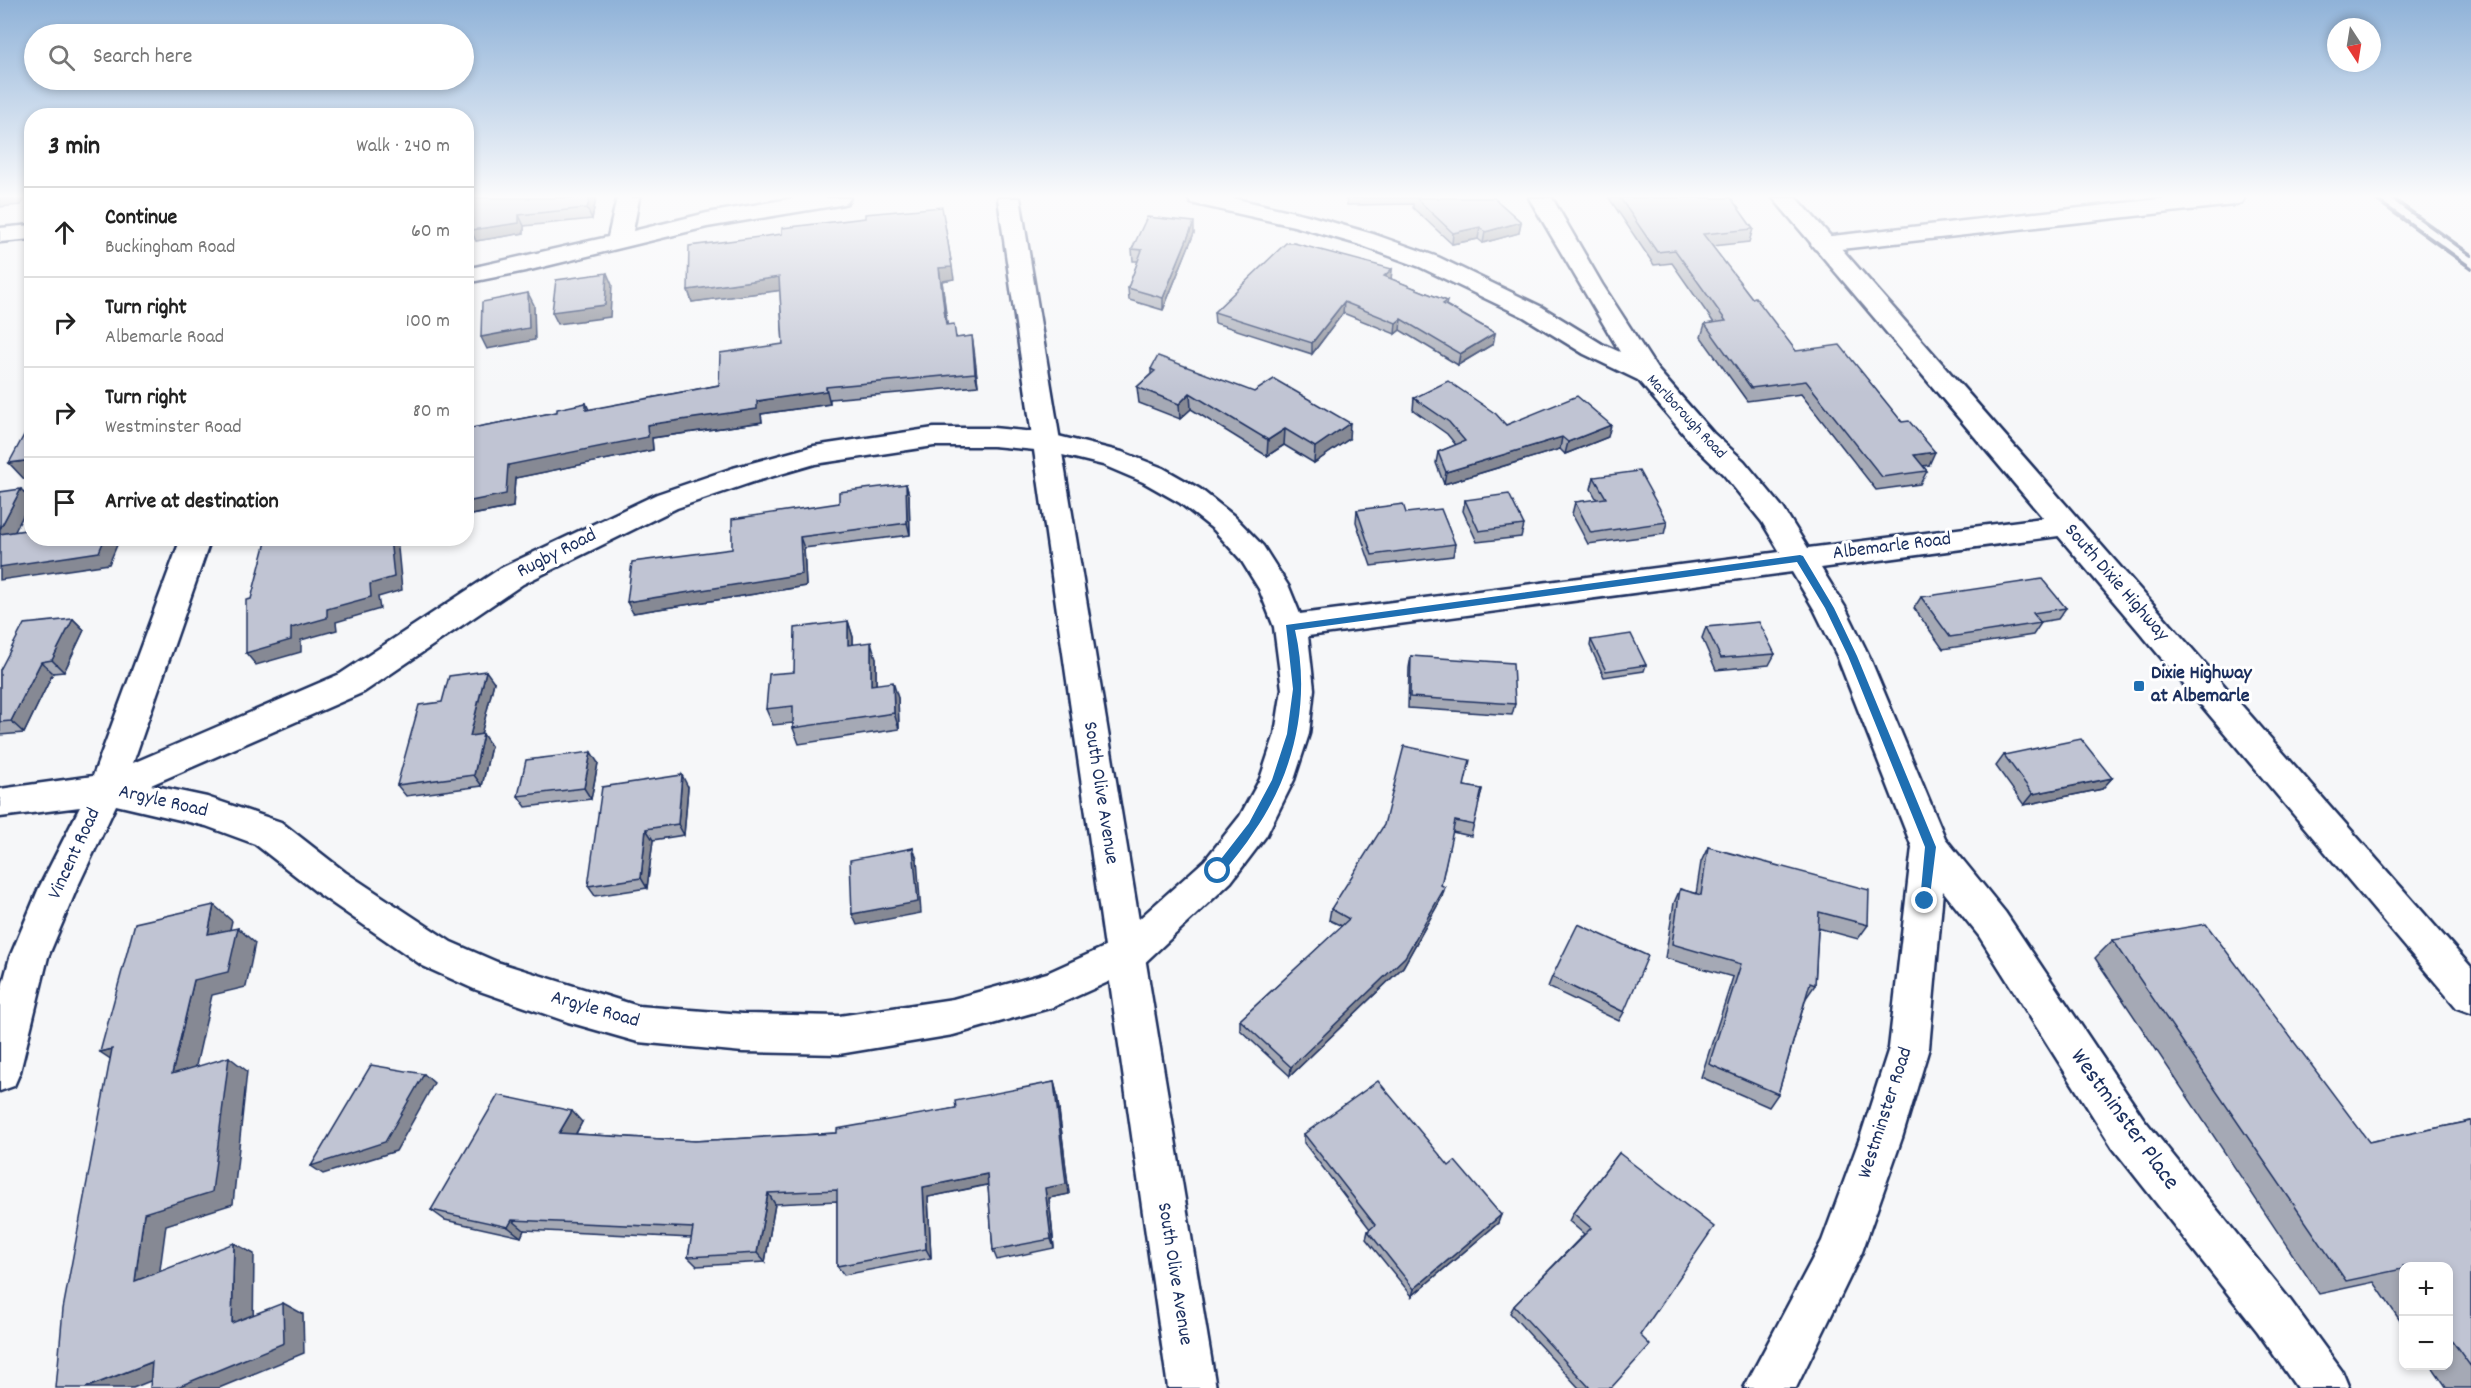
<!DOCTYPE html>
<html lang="en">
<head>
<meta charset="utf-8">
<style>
  body { margin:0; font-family:Dekko,sans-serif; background:#f2f2f2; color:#222 }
  .controls { position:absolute; right:18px; bottom:18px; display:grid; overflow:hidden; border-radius:12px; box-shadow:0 3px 9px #0003 }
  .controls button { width:54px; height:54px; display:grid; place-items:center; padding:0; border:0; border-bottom:2px solid #e0e0e0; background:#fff; color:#222; font:30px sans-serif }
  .compass { position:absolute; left:2327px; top:18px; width:54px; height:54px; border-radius:50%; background:#fff; box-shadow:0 3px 9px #0003; rotate:168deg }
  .stop { position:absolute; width:18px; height:18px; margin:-14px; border:4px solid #1f6fb2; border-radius:50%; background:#fff }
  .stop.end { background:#1f6fb2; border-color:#fff; box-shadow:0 2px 6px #0008 }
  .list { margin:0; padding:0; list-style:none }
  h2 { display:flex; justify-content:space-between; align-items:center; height:78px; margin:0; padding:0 24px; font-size:26px }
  h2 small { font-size:20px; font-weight:400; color:#767676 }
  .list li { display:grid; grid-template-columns:39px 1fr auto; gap:18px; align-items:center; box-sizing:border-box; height:90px; padding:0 24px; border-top:2px solid #e0e0e0 }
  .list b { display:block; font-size:22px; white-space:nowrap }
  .list p { margin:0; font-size:20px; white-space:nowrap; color:#767676 }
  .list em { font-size:20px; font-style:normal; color:#767676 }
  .icon { flex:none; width:33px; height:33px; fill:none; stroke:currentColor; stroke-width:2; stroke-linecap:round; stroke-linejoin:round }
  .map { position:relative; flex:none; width:2471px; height:1388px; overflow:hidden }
  .search { position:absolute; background:#fff; box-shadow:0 3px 9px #0003; left:24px; top:24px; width:450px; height:66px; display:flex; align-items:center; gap:15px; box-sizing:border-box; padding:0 21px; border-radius:33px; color:#767676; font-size:22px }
  .panel { position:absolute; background:#fff; box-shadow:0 3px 9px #0003; left:24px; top:108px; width:450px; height:438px; border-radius:24px }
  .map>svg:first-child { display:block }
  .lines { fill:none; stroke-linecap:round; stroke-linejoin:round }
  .minor-casing { stroke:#1b2f5e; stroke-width:5 }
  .tertiary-casing { stroke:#1b2f5e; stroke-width:5 }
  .primary-casing { stroke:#1b2f5e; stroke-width:5 }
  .minor { fill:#fff; fill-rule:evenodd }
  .tertiary { fill:#fff; fill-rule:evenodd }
  .primary { fill:#fff; fill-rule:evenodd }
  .rail { stroke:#1b2f5e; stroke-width:4 }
  .wall { fill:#a5a9b5; stroke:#1b2f5e; stroke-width:1.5 }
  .shaded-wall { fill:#868994; stroke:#1b2f5e; stroke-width:1.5 }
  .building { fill:#c0c4d3; stroke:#1b2f5e; stroke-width:1.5 }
  .route { fill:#1f6fb2 }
  .poi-dot { fill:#1f6fb2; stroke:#fff; stroke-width:2 }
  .labels { text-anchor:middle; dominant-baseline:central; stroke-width:6; stroke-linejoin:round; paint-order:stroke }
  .far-street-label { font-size:16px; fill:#1b2f5e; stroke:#fff }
  .street-label { font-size:20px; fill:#1b2f5e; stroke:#fff }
  .poi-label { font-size:20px; font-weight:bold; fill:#1b2f5e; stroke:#fff; text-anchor:start }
  .near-street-label { font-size:24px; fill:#1b2f5e; stroke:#fff }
</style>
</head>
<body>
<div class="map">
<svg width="2471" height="1388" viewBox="0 0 2471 1388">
  <rect width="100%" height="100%" fill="#f6f7f9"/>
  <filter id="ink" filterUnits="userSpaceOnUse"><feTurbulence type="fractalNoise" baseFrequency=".0167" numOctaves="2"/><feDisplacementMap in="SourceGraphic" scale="12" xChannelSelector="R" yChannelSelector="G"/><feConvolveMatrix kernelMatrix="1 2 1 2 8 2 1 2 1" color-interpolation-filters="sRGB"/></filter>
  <g filter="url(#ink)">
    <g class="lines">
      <defs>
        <g id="minor">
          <path d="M617,198H639L633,231L707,213L795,198H850L847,203L839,205L707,227L530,270L466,283V269L608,237Z"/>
          <path d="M1188,198H1232L1307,215L1373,234L1438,257L1542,307L1602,344L1620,352L1529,198H1552L1602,284L1657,369L1713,433L1744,461L1783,508L1808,548L2066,515L2076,518L2081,525L2076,532L2066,535L1821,568L1845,607L1869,656L1945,838L2005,912L2143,1118L2290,1300L2342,1371L2349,1388H2297L2258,1332L2113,1148L1979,936L1943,891L1929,1048L1902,1138L1862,1252L1796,1388H1744L1822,1241L1860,1138L1889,1048L1912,847L1837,656L1814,609L1792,572L1308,636L1314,689L1309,734L1294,780L1266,836L1231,882L1139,968L1053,1007L953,1035L839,1054L743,1052L638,1042L568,1022L474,989L423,966L319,894L255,844L206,826L116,805L77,888L48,957L20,1072L14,1086L0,1091V994L10,957L39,888L80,807L0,817V789L93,776L181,538H211L133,763L340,674L501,568L657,494L733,468L814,446L934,428H993L1046,433L1122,452L1163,468L1200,489L1234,516L1263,546L1289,587L1300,614L1780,552L1762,522L1724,475L1693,445L1638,380L1584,354L1524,317L1420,267L1357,244L1294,226L1191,203ZM934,446H993L1046,451L1103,465L1143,482L1180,503L1214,530L1241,560L1259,589L1274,627L1282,689L1275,734L1260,779L1240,816L1205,860L1111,944L1047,973L953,999L839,1016L743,1014L638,1006L497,962L451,942L345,872L281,822L207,797L151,785L364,692L523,584L677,508L753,482L815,464Z"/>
          <path d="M2168,198H2244L2241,203L2233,205L1823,251L1815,249L1811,244L1815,239L1823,237Z"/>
          <path d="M32,225V239L0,242V228Z"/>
        </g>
        <path id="tertiary" d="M998,198H1020L1216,1388H1168Z"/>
        <path id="primary" d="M1773,198H1797L2471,967V1013L2457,1008Z"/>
      </defs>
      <use href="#minor" class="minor-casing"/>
      <use href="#tertiary" class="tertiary-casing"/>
      <use href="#primary" class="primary-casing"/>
      <use href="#minor" class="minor"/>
      <use href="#tertiary" class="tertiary"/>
      <use href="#primary" class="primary"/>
      <g class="rail">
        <path d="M2374,198L2471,268"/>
        <path d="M2392,198L2471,255"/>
      </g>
    </g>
    <g class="wall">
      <path d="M466,198H596L592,219L524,226V233L476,241L471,231H466Z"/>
      <path d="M1346,198H1494L1521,222L1519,233L1483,243L1478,239L1452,244L1413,208V204L1347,205Z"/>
      <path d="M1609,198H1731L1753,229L1749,242L1712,246L1752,298L1796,351L1929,465L1923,466L1927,471L1920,484L1876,490L1801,394L1747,401L1701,337L1705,324L1714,323L1672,263L1654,265Z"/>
      <path d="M1194,233L1163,310L1129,300L1128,288L1138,261H1133L1132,249Z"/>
      <path d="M1392,269L1391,279L1447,301L1446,305L1495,333L1493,344L1458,365L1400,330L1395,334L1343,313L1312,354L1215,323L1214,312Z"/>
      <path d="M954,279L942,281L947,325L957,338L972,336L978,386L830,399V404L761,414L762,422L652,438L653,450L515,478L513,507L466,516V429L557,412L586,403L589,410L719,385L783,344L780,290L692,302L688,290Z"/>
      <path d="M1151,369L1349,439L1314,463L1284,445L1267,456L1191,409L1180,419L1139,403L1137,387L1151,374Z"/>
      <path d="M1414,398L1506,425L1608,437L1565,454L1560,449L1444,484L1436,463L1438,452L1456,445L1447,434L1413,410Z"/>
      <path d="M1594,477L1667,522L1664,534L1588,544L1572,514L1575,502L1597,500L1591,489Z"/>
      <path d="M906,484L909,495L910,535L804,548L806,586L633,613L839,503Z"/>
      <path d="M1465,500L1524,525L1521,537L1477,542L1463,511Z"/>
      <path d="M1357,510L1406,513L1455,544L1453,556L1371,566L1356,522Z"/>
      <path d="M1921,597L2066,608L2058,619L2040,622L2041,623L2033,635L1943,649L1914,608Z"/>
      <path d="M73,619L84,630L64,672L53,673L24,733L0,735V670Z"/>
      <path d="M848,621L853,637V644L876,658V685L898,698L899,729L799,744L793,728V723L773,725L766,709L794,672Z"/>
      <path d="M1706,627L1775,654L1769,665L1716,670L1702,638Z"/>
      <path d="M1591,640L1646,665L1644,671L1604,677L1590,646Z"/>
      <path d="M1411,656L1515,704L1512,715L1408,708L1409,668Z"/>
      <path d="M494,682L481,734L491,746L482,786L406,796L397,785L442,702Z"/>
      <path d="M2004,755L2112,778L2102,789L2024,805L1996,766Z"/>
      <path d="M598,763L591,799L526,807L518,796Z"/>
      <path d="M1464,786L1482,789L1471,836L1452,832L1441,885L1442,897L1403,967L1290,1076L1240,1030V1020L1342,926L1329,920L1331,909Z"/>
      <path d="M688,787L684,835L653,840L647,888L595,896L588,886Z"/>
      <path d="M1708,847L1868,925L1858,939L1818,928L1815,985L1806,998L1778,1094L1769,1107L1701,1077L1733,977L1665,958L1674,903L1680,889L1696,894L1701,862Z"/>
      <path d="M2113,940L2369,1142L2471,1121V1388H2447L2431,1365H2448V1266H2403V1325L2374,1282L2319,1294L2095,958Z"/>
      <path d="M1552,977L1624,1012L1619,1021L1548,987Z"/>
      <path d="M1054,1082L1057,1094L1069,1194L1049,1198L1054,1248L997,1260L993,1250L988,1185L928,1197L931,1258L844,1275L837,1266V1201L775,1204L765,1262L697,1266L688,1257L692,1238L524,1230L521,1237L445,1220L431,1210L582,1122L576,1134L695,1141L837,1133L956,1108Z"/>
      <path d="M1304,1134L1449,1166L1498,1223L1412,1296L1366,1239L1368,1231L1370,1229L1304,1143Z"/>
      <path d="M1619,1153L1640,1335L1611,1388H1579L1510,1313L1514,1306L1584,1234L1569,1221L1573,1213Z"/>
    </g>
    <g class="shaded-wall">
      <path d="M0,198H25L21,205L0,207Z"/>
      <path d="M590,198H596L592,219L587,208Z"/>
      <path d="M519,215L524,226V233L476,241L471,230Z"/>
      <path d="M944,219L954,279L942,281L949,338L939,268Z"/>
      <path d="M1194,222V233L1163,310V298Z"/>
      <path d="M1521,222L1519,233L1483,243L1485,232Z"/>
      <path d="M1480,227L1478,239L1452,244L1453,233Z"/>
      <path d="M1392,269L1391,280L1384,276Z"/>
      <path d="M607,273L612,285L610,317L558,324L552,312Z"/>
      <path d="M779,277L783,290L692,302L688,290Z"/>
      <path d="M528,293L534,305L535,340L487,349L481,337Z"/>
      <path d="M1344,302L1343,313L1312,354V343Z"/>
      <path d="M1401,319L1400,330L1395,334L1396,323Z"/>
      <path d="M1495,333L1493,344L1458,365L1460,354Z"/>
      <path d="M972,336L974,349L978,386L975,373Z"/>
      <path d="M826,387L830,404L761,414L762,422L652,438L653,450L515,478L513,507L466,516V502L508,465L647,425Z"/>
      <path d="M1190,393L1191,409L1180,419L1179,404Z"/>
      <path d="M1350,423L1349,439L1314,463L1315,447Z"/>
      <path d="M1611,425L1608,437L1565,454L1568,442Z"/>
      <path d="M1285,429L1284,445L1267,456L1268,440Z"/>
      <path d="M1562,437L1560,449L1444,484L1446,472Z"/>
      <path d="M1935,452L1929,465L1908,468L1914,455Z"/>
      <path d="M32,460V478L24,479L9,463Z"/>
      <path d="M906,484L909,495L910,535L907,523Z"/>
      <path d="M21,489L31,500L8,545L0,537V529Z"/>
      <path d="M800,537L804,548L806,586L633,613L627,602Z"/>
      <path d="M105,538H120L109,564L0,580V567Z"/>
      <path d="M390,538H397L402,590L378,597L380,609L336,622L337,630L301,640V652L256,665L246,653L327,609L370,584Z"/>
      <path d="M73,619L84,630L64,672L52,660Z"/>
      <path d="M848,621L853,637V661L848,645Z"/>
      <path d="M871,642L876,658V701L871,685Z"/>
      <path d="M41,662L53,673L24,733L11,721Z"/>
      <path d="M486,671L494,682L478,747L470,736Z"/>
      <path d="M893,682L898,698L899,729L894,713Z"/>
      <path d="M483,734L491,746L482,786L474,775Z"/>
      <path d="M591,752L598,763L591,799L584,788Z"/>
      <path d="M682,775L688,787L684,835L678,824Z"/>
      <path d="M2112,778L2102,789L2024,805L2033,794Z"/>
      <path d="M646,829L653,840L647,888L641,878Z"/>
      <path d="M913,848L917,859L921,913L857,925L852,914Z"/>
      <path d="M1445,887L1442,897L1403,967L1290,1076L1291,1067Z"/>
      <path d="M214,905L232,921L225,950L208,934Z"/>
      <path d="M238,928L255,943L246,987L212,995L191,1088L172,1074L194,980Z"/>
      <path d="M112,1049L121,1066L100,1052Z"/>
      <path d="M229,1057L247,1071L233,1204L166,1225L157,1292L135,1281L144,1213Z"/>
      <path d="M424,1074L434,1083L396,1151L323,1174L311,1166Z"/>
      <path d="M1054,1082L1057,1094L1069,1194L1049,1198L1054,1248L1051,1239L1045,1188Z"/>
      <path d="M572,1111L582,1122L570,1144L559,1133Z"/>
      <path d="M987,1174L991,1184L928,1197L931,1258L926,1249L923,1187Z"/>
      <path d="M768,1193L775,1204L765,1262L757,1253Z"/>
      <path d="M1501,1215L1498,1223L1412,1296L1414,1289Z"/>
      <path d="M512,1220L524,1230L521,1237L508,1227Z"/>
      <path d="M234,1243L254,1254L253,1334L232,1323Z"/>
      <path d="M283,1303L303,1314L304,1353L219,1388H175Z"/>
      <path d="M152,1362L175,1371L133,1388H85Z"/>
    </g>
    <g class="building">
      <path d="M466,198H590L587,208L519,215V223L471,230L472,219L466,220Z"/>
      <path d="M1416,198H1494L1521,222L1485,232L1480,227L1453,233Z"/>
      <path d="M1620,198H1731L1753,229L1703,234L1752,298L1755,297L1796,351L1840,345L1902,422L1909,421L1935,452L1914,455L1927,471L1882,477L1806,381L1751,388L1705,324L1726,321L1675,250L1657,252Z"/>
      <path d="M942,207L952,267L939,268L946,325L954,324L956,338L972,336L975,373L826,387V391L757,401V409L647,425L648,437L508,465L506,494L466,502V429L557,412V409L586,403V410L719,385L720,353L783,344L779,277L688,290L689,246L782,234V228L865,218V214Z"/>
      <path d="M1147,217L1194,222L1163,298L1128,288L1142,250L1132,249Z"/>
      <path d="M1286,243H1294L1392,269L1384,276L1447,301L1443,304L1495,333L1460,354L1401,319L1396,323L1344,302L1312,343L1214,312Z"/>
      <path d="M607,273L605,305L552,312L556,280Z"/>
      <path d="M528,293L529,328L481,337L482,302Z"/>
      <path d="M1158,356L1254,392L1274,379L1350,423L1315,447L1285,429L1268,440L1190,393L1179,404L1137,387L1155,371L1151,369Z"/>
      <path d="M1448,381L1496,414L1506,425L1577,396L1611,425L1568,442L1562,437L1446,472L1438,452L1465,441L1449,422L1414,398Z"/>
      <path d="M32,420V460L9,463Z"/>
      <path d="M1639,471L1667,522L1591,533L1575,502L1606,498L1594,477Z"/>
      <path d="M906,484L907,523L800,537L802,574L627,602L632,562L732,549V519L839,503V492Z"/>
      <path d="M21,489L0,529V492Z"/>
      <path d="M1509,494L1524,525L1479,531L1465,500Z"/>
      <path d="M1403,504L1406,513L1441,509L1455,544L1372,555L1357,510Z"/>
      <path d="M32,529V538H105L99,552L0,567V534Z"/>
      <path d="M267,538H390L394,577L370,584L371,597L327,609V618L291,628V640L246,653V600L251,599Z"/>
      <path d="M2042,579L2066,608L2033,613L2041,623L1950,637L1921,597Z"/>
      <path d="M73,619L52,660L41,662L11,721L0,722V670L24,624Z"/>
      <path d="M848,621V645L871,642V685L893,682L894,713L793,728V706L766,709L769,674L794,672L795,628Z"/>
      <path d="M1759,622L1775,654L1721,658L1706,627Z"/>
      <path d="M1631,634L1646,665L1606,671L1591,640Z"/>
      <path d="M1411,656L1513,663L1515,704L1410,697Z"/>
      <path d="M486,671L470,736L483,734L474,775L397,785L419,705L442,702L449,676Z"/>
      <path d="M2081,739L2112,778L2033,794L2004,755Z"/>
      <path d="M1404,746L1470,760L1464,786L1482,789L1474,825L1455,821L1441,885L1445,887L1405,957L1291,1067L1240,1020L1349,919L1331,909L1384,825Z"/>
      <path d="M591,752L584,788L518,796L526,760Z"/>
      <path d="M682,775L678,824L646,829L641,878L588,886L602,787Z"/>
      <path d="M1708,847L1869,890L1868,925L1819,912L1815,985L1810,983L1778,1094L1709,1064L1741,964L1672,944L1680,889L1701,895Z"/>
      <path d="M913,848L918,902L852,914L850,860Z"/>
      <path d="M214,905L208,934L238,928L228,972L194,980L172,1074L229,1057L212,1192L144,1213L135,1281L234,1243L232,1323L283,1303L284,1343L175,1388H150L152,1362L85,1388H56L63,1309L112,1049L100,1052L135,923Z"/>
      <path d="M1578,924L1648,956L1624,1012L1552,977Z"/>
      <path d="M2206,924L2369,1142L2471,1121V1367L2448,1335V1266H2403V1271L2402,1269L2346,1281L2113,940Z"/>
      <path d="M371,1065L424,1074L385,1142L311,1166Z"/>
      <path d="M1378,1081L1449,1166L1455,1161L1501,1215L1414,1289L1368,1231L1375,1225L1304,1134Z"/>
      <path d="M1054,1082L1066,1184L1045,1188L1051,1239L993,1250L987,1174L923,1187L926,1249L837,1266V1190L768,1193L757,1253L688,1257L693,1228L512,1220L508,1227L431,1210L498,1095L572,1111L559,1133L695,1141L837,1133V1129L956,1108L955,1101Z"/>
      <path d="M1619,1153L1714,1227L1640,1335L1650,1345L1611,1388H1590L1514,1306L1591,1228L1573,1213Z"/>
    </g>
  </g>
  <linearGradient id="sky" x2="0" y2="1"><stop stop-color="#8fb2d8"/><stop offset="0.5" stop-color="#fbfbfc"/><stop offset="1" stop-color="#fbfbfc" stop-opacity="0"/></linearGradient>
  <rect width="2471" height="393" fill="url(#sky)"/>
  <path class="route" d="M1800,555L1803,556L1834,608L1857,656L1936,847L1929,904H1921L1920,901L1925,847L1848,656L1825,608L1797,562L1295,630C1311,699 1295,772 1255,830C1245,846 1233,860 1222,874H1214V868L1249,823L1272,780L1287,734L1293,689L1286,625Z"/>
  <rect class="poi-dot" x="2133" y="680" width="12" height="12" rx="3"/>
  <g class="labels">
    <g class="far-street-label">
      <text transform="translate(1686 417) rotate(47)">Marlborough Road</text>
    </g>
    <g class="street-label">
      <text transform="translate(1892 547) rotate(-7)">Albemarle Road</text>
      <text transform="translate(557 554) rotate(-27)">Rugby Road</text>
      <text transform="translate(2116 583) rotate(49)">South Dixie Highway</text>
      <text transform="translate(1100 793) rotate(81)">South Olive Avenue</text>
      <text transform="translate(163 802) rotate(13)">Argyle Road</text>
      <text transform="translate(75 854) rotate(-65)">Vincent Road</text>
      <text transform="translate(595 1010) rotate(16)">Argyle Road</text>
      <text transform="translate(1886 1113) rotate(-72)">Westminster Road</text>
      <text transform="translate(1174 1274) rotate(81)">South Olive Avenue</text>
    </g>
    <g class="poi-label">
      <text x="2151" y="674">Dixie Highway<tspan x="2151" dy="23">at Albemarle</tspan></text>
    </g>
    <g class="near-street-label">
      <text transform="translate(2124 1120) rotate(54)">Westminster Place</text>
    </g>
  </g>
</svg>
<div class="controls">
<button>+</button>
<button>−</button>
</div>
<svg class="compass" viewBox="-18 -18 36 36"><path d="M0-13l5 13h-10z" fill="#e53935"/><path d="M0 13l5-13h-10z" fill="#767676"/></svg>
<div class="stop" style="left:1218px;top:871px"></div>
<div class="stop end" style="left:1925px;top:901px"></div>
<div class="search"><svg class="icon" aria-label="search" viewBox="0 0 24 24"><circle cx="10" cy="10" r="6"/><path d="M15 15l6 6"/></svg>Search here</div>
<section class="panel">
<h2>3 min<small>Walk · 240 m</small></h2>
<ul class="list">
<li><svg class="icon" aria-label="ahead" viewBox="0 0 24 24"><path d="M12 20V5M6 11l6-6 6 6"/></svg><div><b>Continue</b><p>Buckingham Road</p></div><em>60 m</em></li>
<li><svg class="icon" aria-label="right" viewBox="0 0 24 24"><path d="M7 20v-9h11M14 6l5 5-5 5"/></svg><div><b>Turn right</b><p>Albemarle Road</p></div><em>100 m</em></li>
<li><svg class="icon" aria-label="right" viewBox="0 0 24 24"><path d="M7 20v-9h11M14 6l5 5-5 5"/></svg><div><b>Turn right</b><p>Westminster Road</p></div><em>80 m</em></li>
<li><svg class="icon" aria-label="arrive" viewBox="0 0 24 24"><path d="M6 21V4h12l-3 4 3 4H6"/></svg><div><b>Arrive at destination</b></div></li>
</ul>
</section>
</div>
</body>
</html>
